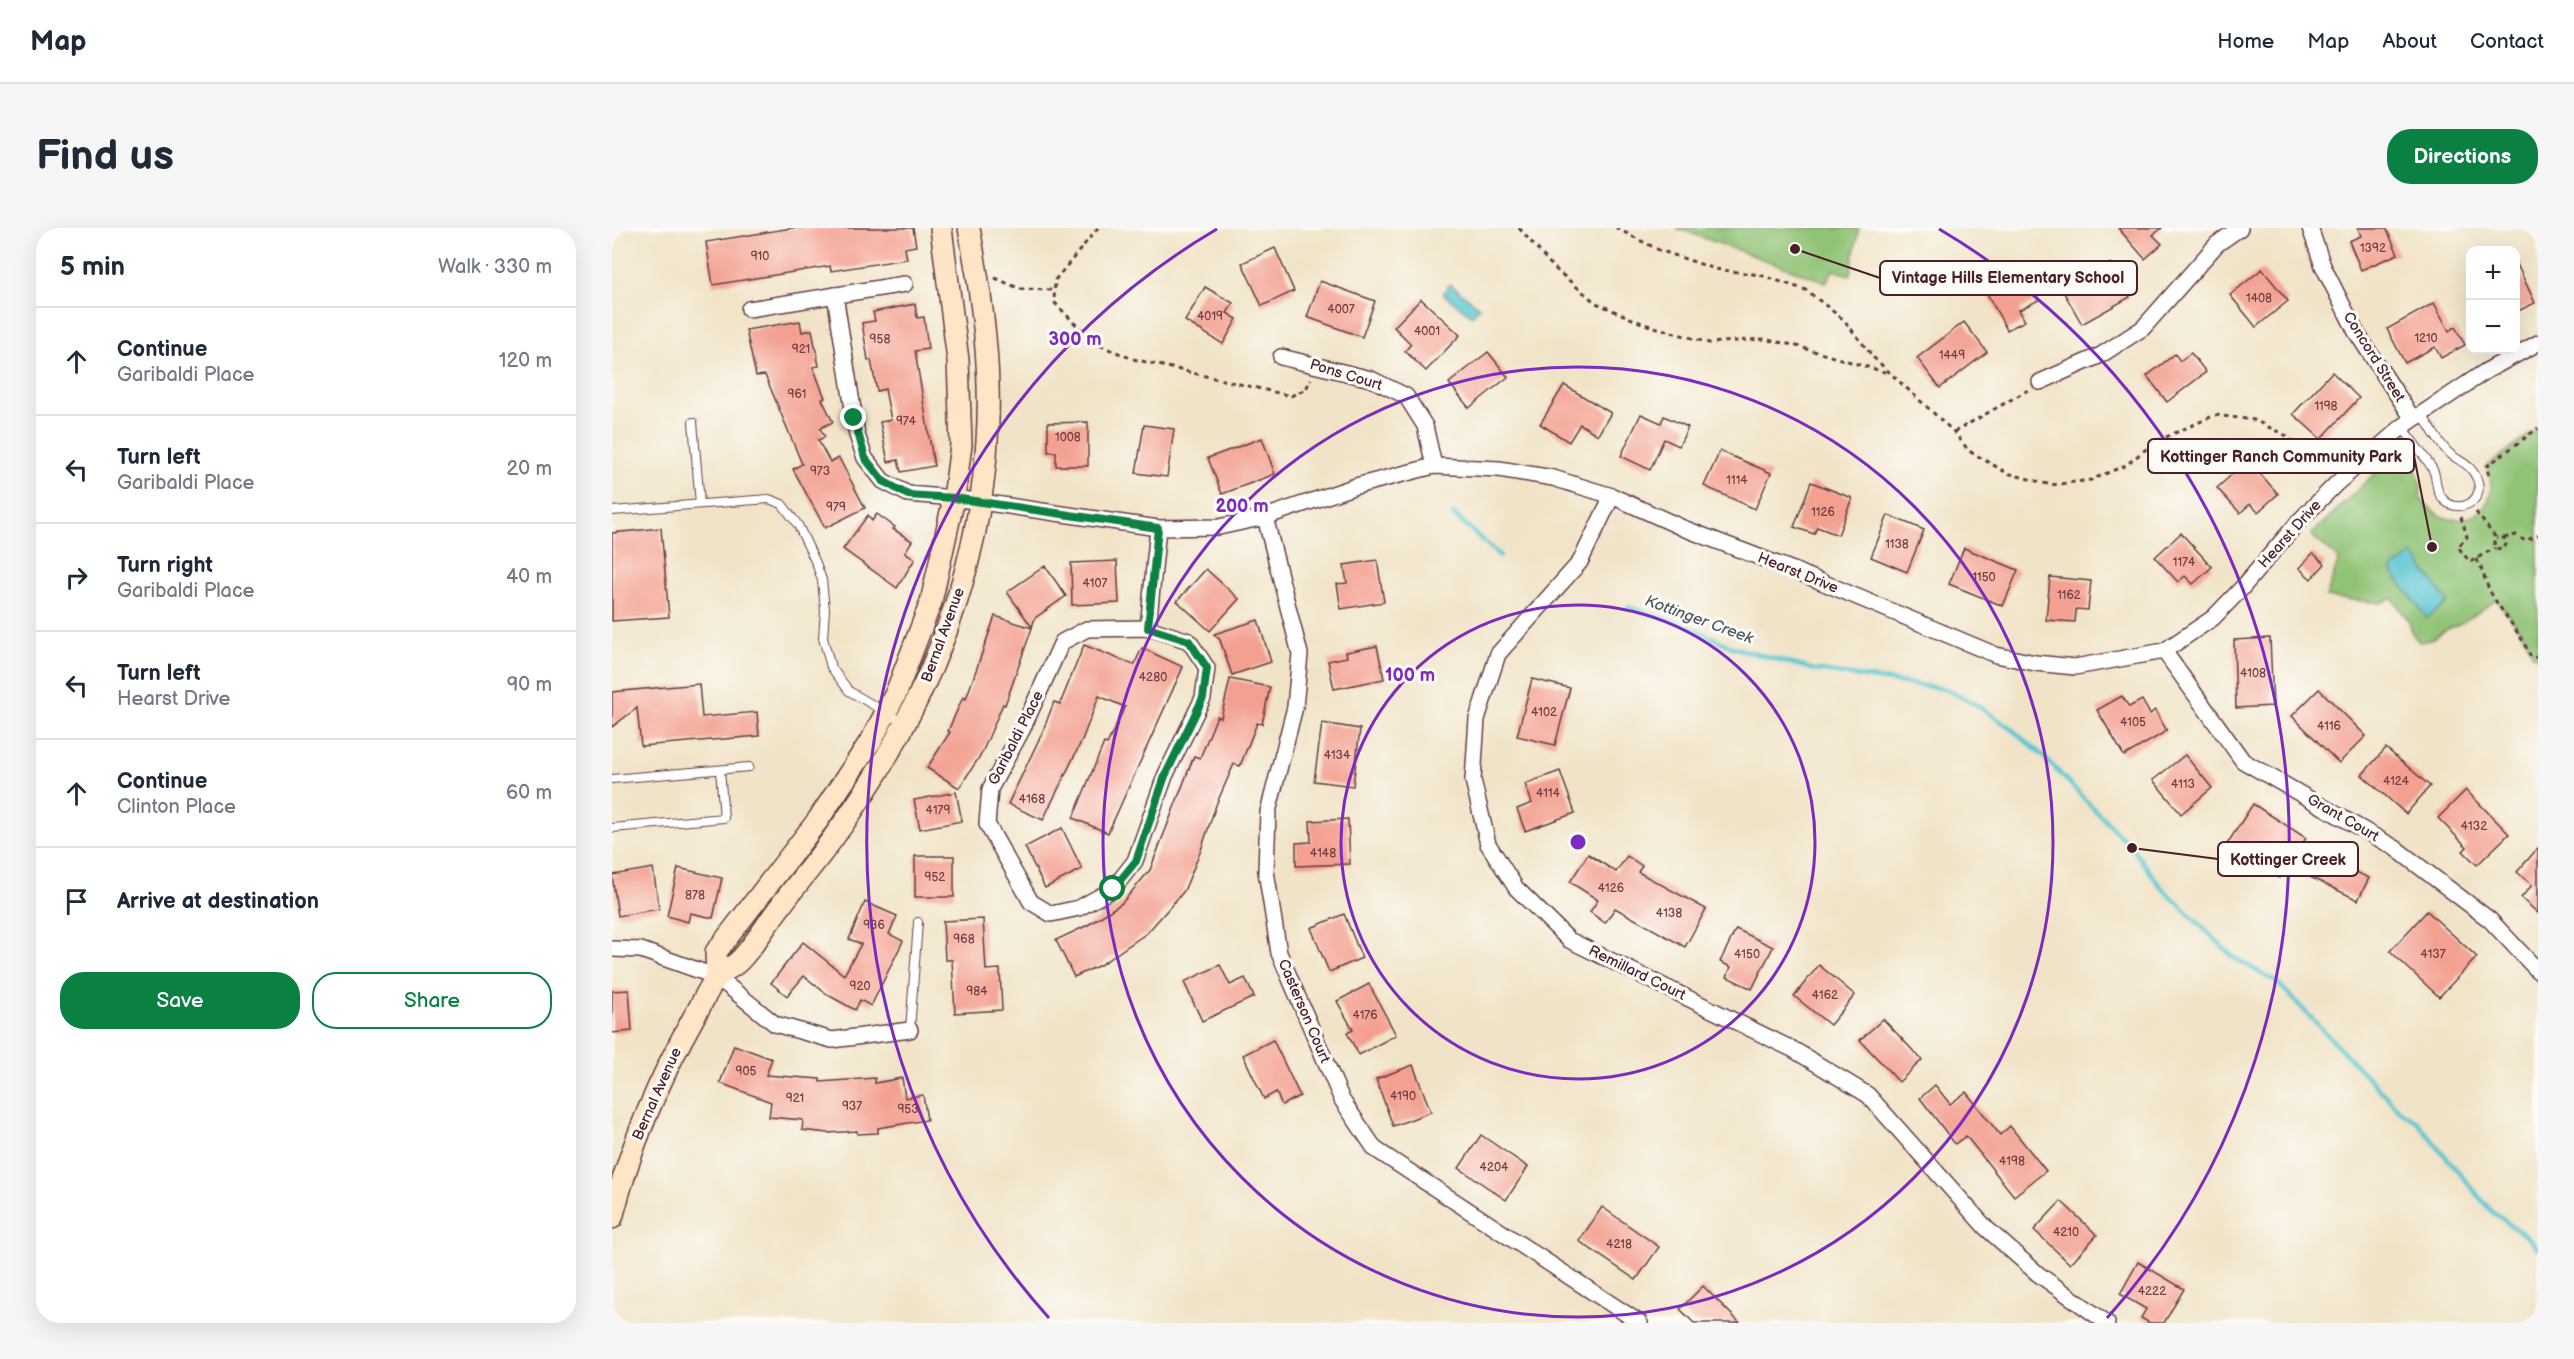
<!DOCTYPE html>
<html lang="en">
<head>
<meta charset="utf-8">
<style>
  body { margin:0; font-family:"Balsamiq Sans",sans-serif; background:#f6f6f7; color:#1f2937 }
  .controls { position:absolute; right:18px; top:18px; display:grid; overflow:hidden; border-radius:12px; box-shadow:0 6px 24px #0002 }
  .controls button { width:54px; height:54px; display:grid; place-items:center; padding:0; border:0; border-bottom:2px solid #e0e1e3; background:#fff; color:#1f2937; font:30px sans-serif }
  .stop { position:absolute; width:18px; height:18px; margin:-14px; border:4px solid #0b8043; border-radius:50%; background:#fff }
  .stop.end { background:#0b8043; border-color:#fff; box-shadow:0 2px 6px #0008 }
  .list { margin:0; padding:0; list-style:none }
  h2 { display:flex; justify-content:space-between; align-items:center; height:78px; margin:0; padding:0 24px; font-size:26px }
  h2 small { font-size:20px; font-weight:400; color:#747a83 }
  .list li { display:grid; grid-template-columns:39px 1fr auto; gap:18px; align-items:center; box-sizing:border-box; height:108px; padding:0 24px; border-top:2px solid #e0e1e3 }
  .list b { display:block; font-size:22px; white-space:nowrap }
  .list p { margin:0; font-size:20px; white-space:nowrap; color:#747a83 }
  .list em { font-size:20px; font-style:normal; color:#747a83 }
  .actions { display:flex; gap:12px; padding:18px 24px }
  .actions a { flex:1; padding:14px 0; border:2px solid #0b8043; border-radius:24px; text-align:center; font-size:21px; color:#0b8043 }
  .actions .main { background:#0b8043; color:#fff }
  .icon { flex:none; width:33px; height:33px; fill:none; stroke:currentColor; stroke-width:2; stroke-linecap:round; stroke-linejoin:round }
  .map { position:relative; flex:none; width:1926px; height:1095px; overflow:hidden; border-radius:24px }
  header { display:flex; align-items:center; gap:36px; box-sizing:border-box; height:84px; padding:0 30px; background:#fff; border-bottom:2px solid #e0e1e3 }
  header strong { font-size:28px }
  nav { display:flex; gap:33px; margin-inline-start:auto; font-size:21px }
  .intro { display:flex; align-items:center; justify-content:space-between; box-sizing:border-box; height:144px; padding:0 36px }
  h1 { margin:0; font-size:42px }
  .button { padding:15px 27px; border-radius:24px; background:#0b8043; color:#fff; font-size:21px; font-weight:700 }
  main { display:flex; gap:36px; padding:0 36px }
  aside { flex:1; background:#fff; border-radius:24px; box-shadow:0 6px 24px #0002 }
  .map>svg:first-child { display:block }
  .green { fill:#90c375; stroke:#6d7150; stroke-width:1.5 }
  .water { fill:#59c6d0; stroke:#52727e; stroke-width:1.5 }
  .lines { fill:none; stroke-linecap:round; stroke-linejoin:round }
  .stream { stroke:#59c6d0; stroke-width:4.5 }
  .building { fill:#f3a090 }
  .lane-casing { stroke:#633c42; stroke-width:10 }
  .street-casing { stroke:#633c42; stroke-width:18 }
  .secondary-casing { stroke:#633c42; stroke-width:24 }
  .path { stroke:#633c42; stroke-width:3; stroke-dasharray:4.5 4.5; stroke-linecap:butt }
  .lane { stroke:#fff; stroke-width:8 }
  .street { stroke:#fff; stroke-width:15 }
  .secondary { stroke:#fde5c5; stroke-width:21 }
  .route { stroke:#0b8043; stroke-width:8 }
  .ring { fill:none; stroke:#7b2cbf; stroke-width:3 }
  .labels { text-anchor:middle; dominant-baseline:central; stroke-width:6; stroke-linejoin:round; paint-order:stroke }
  .number-label { font-size:12px; fill:#743f44 }
  .street-label { font-size:15px; fill:#4a1f2b; stroke:#fdfcf7 }
  .water-label { font-size:16px; font-style:italic; fill:#4f5965; stroke:#fdfcf7 }
  .centre { fill:#7b2cbf; stroke:#fdfcf7; stroke-width:3 }
  .ring-label { font-size:18px; text-anchor:middle; font-weight:bold; fill:#7b2cbf; stroke:#fdfcf7; stroke-width:6; stroke-linejoin:round; paint-order:stroke }
  .leader { fill:none; stroke:#4a1f2b; stroke-width:2 }
  .callout-dot { fill:#4a1f2b; stroke:#fdfcf7; stroke-width:2 }
  .callout { fill:#fdfcf7; stroke:#4a1f2b; stroke-width:2 }
  .callout-label { font-size:16px; text-anchor:middle; font-weight:bold; fill:#4a1f2b }
</style>
</head>
<body>
<header>
<strong>Map</strong>
<nav><a>Home</a><a>Map</a><a>About</a><a>Contact</a></nav>
</header>
<div class="intro"><h1>Find us</h1><a class="button">Directions</a></div>
<main>
<aside>
<h2>5 min<small>Walk · 330 m</small></h2>
<ul class="list">
<li><svg class="icon" aria-label="ahead" viewBox="0 0 24 24"><path d="M12 20V5M6 11l6-6 6 6"/></svg><div><b>Continue</b><p>Garibaldi Place</p></div><em>120 m</em></li>
<li><svg class="icon" aria-label="left" viewBox="0 0 24 24"><path d="M17 20v-9H6M10 6l-5 5 5 5"/></svg><div><b>Turn left</b><p>Garibaldi Place</p></div><em>20 m</em></li>
<li><svg class="icon" aria-label="right" viewBox="0 0 24 24"><path d="M7 20v-9h11M14 6l5 5-5 5"/></svg><div><b>Turn right</b><p>Garibaldi Place</p></div><em>40 m</em></li>
<li><svg class="icon" aria-label="left" viewBox="0 0 24 24"><path d="M17 20v-9H6M10 6l-5 5 5 5"/></svg><div><b>Turn left</b><p>Hearst Drive</p></div><em>90 m</em></li>
<li><svg class="icon" aria-label="ahead" viewBox="0 0 24 24"><path d="M12 20V5M6 11l6-6 6 6"/></svg><div><b>Continue</b><p>Clinton Place</p></div><em>60 m</em></li>
<li><svg class="icon" aria-label="arrive" viewBox="0 0 24 24"><path d="M6 21V4h12l-3 4 3 4H6"/></svg><div><b>Arrive at destination</b></div></li>
</ul>
<div class="actions"><a class="main">Save</a><a>Share</a></div>
</aside>
<div class="map">
<svg width="1926" height="1095" viewBox="0 0 1926 1095">
  <rect width="100%" height="100%" fill="#fdfcf7"/>
  <filter id="ink" filterUnits="userSpaceOnUse"><feTurbulence type="fractalNoise" baseFrequency=".0167" numOctaves="2"/><feDisplacementMap in="SourceGraphic" scale="12" xChannelSelector="R" yChannelSelector="G"/><feConvolveMatrix kernelMatrix="1 2 1 2 8 2 1 2 1" color-interpolation-filters="sRGB"/></filter>
  <filter id="wash" filterUnits="userSpaceOnUse"><feTurbulence type="fractalNoise" baseFrequency=".008" numOctaves="4" result="noise"/><feDisplacementMap in="SourceGraphic" scale="24" xChannelSelector="R" yChannelSelector="G"/><feGaussianBlur stdDeviation="1.35" result="paint"/><feColorMatrix in="noise" values="0 0 0 0 0 0 0 0 0 0 0 0 0 0 0 0 0 1.4 0 .05"/><feComposite in="paint" operator="in"/></filter>
  <g filter="url(#wash)">
    <rect width="100%" height="100%" fill="#f1e3c7"/>
    <g class="green">
      <path d="M1064,0H1247L1238,47L1221,42L1214,54Z"/>
      <path d="M1926,200V429L1921,427L1913,409L1884,371C1869,383 1854,394 1836,401C1824,406 1820,414 1807,414L1800,405L1797,393L1780,370L1769,375L1714,369L1727,331L1699,307L1767,241L1786,227C1804,234 1811,252 1808,270C1815,278 1824,287 1834,290C1867,298 1890,268 1874,239Z"/>
    </g>
    <g class="water">
      <path d="M838,56L867,79L860,88L831,66Z"/>
      <path d="M1801,326L1836,374L1815,390L1779,342Z"/>
    </g>
    <g class="lines">
      <g class="stream">
        <path d="M841,286L888,328"/>
        <path d="M1016,379L1076,398L1120,419L1203,442L1333,461L1363,476L1396,498L1430,527L1520,620L1549,659L1621,729L1666,755L1787,882L1805,894L1879,983L1915,1009L1926,1021"/>
      </g>
    </g>
    <g id="blocks">
      <g class="building">
        <path d="M180,0H301L304,18L293,20L295,31L219,43L218,38L101,57L94,14Z"/>
        <path d="M1506,0H1550L1541,7L1550,16L1533,31Z"/>
        <path d="M1746,0H1774L1786,26L1749,42L1737,13L1749,8Z"/>
        <path d="M663,20L682,63L650,78L630,35Z"/>
        <path d="M1904,34L1923,75L1904,84Z"/>
        <path d="M1499,35L1518,69L1470,96L1451,63Z"/>
        <path d="M1410,40L1427,72L1407,82L1413,93L1395,102L1372,60Z"/>
        <path d="M1650,41L1676,73L1644,99L1618,67Z"/>
        <path d="M708,53L763,73L750,109L695,89Z"/>
        <path d="M593,59L621,75L615,85L625,91L611,116L573,93Z"/>
        <path d="M809,71L848,107L814,143L793,123L799,116L782,99Z"/>
        <path d="M1822,75L1837,103L1843,99L1853,117L1829,130L1823,119L1793,135L1775,101Z"/>
        <path d="M303,76L305,90L312,89L316,121L303,123L322,238L289,244L286,232L276,234L268,194L279,192L273,161L265,163L259,132H256L250,95L263,93L261,84Z"/>
        <path d="M188,93L190,104L200,102L207,138L201,139L213,170L210,171L221,194L208,200L213,209L206,212L218,234L227,230L253,280L213,300L181,241L190,236L153,147L144,148L134,102Z"/>
        <path d="M1352,94L1375,124L1328,160L1305,130Z"/>
        <path d="M876,124L896,149L857,180L837,155Z"/>
        <path d="M1579,125L1594,144L1555,174L1535,148L1563,126L1568,133Z"/>
        <path d="M1720,144L1747,170L1709,211L1681,186Z"/>
        <path d="M952,157L999,185L986,207L968,196L957,214L928,196Z"/>
        <path d="M1029,186L1049,195L1052,188L1076,199L1067,218L1052,211L1038,242L1009,228Z"/>
        <path d="M476,194V238H444V224H436V195Z"/>
        <path d="M532,197L562,201L555,249L524,245Z"/>
        <path d="M650,210L663,246L610,266L596,230Z"/>
        <path d="M1108,223L1159,245L1143,281L1092,258Z"/>
        <path d="M1636,232L1666,266L1646,284L1638,276L1628,285L1605,260Z"/>
        <path d="M1199,254L1240,270L1226,307L1205,299L1202,306L1182,299Z"/>
        <path d="M265,286L283,299L281,301L300,313L293,324L303,331L285,360L231,321L256,287L260,293Z"/>
        <path d="M1276,287L1312,302L1295,344L1259,329Z"/>
        <path d="M49,300L57,389L0,393V305Z"/>
        <path d="M1569,305L1600,339L1581,356L1573,348L1566,354L1543,329Z"/>
        <path d="M1352,320L1406,342L1391,378L1337,356Z"/>
        <path d="M1701,325L1713,336L1699,351L1687,340Z"/>
        <path d="M765,332L772,374L729,381L725,356L735,355L732,337Z"/>
        <path d="M505,333L507,375L460,377L459,335Z"/>
        <path d="M433,338L454,368L423,390L420,399L395,364Z"/>
        <path d="M594,341L627,371L598,403L565,373Z"/>
        <path d="M1438,349L1479,353L1476,382L1464,381L1463,394L1434,392Z"/>
        <path d="M383,388L420,400L393,477L391,476L370,525L347,560L315,540L338,504L336,503L351,469L354,471Z"/>
        <path d="M646,392L659,434L620,447L608,412L602,406Z"/>
        <path d="M1658,410L1661,478L1624,480L1622,412Z"/>
        <path d="M472,417L522,437L530,420L571,439L496,605L461,590L492,515L495,516L513,479L487,468L470,512L431,592L396,576L430,505L442,474L448,476Z"/>
        <path d="M765,418L772,451L722,461L716,433L735,429L734,424Z"/>
        <path d="M618,451L658,459L650,496L645,495L628,538L622,536L604,577L589,622L572,663L535,705L488,737L462,749L444,712L476,697L510,675L538,642L582,528L588,530L605,488L609,490Z"/>
        <path d="M920,451L958,460L943,517L905,508Z"/>
        <path d="M87,456L90,489L145,484L147,508L29,518L25,480L0,499V464Z"/>
        <path d="M1707,461L1754,508L1727,535L1680,488Z"/>
        <path d="M1510,468L1517,479L1530,472L1538,486L1543,482L1555,503L1512,528L1485,482Z"/>
        <path d="M710,495L748,501L741,558L702,553Z"/>
        <path d="M1774,520L1818,558L1794,586L1750,547Z"/>
        <path d="M1573,527L1600,560L1569,586L1541,552Z"/>
        <path d="M948,543L963,585L913,603L905,581L920,575L913,556Z"/>
        <path d="M1854,562L1897,606L1865,637L1851,623L1855,619L1826,590Z"/>
        <path d="M344,564L350,593L308,601L302,572Z"/>
        <path d="M1641,576L1694,610L1689,618L1757,650L1746,672L1675,638L1667,650L1615,616Z"/>
        <path d="M736,591L738,636L684,638V615L699,614L698,593Z"/>
        <path d="M450,600L470,641L433,660L413,619Z"/>
        <path d="M1926,620V685L1909,670L1920,657L1905,644Z"/>
        <path d="M976,626L1004,644L1015,628L1030,638L1026,644L1094,681L1073,719L1003,680L993,695L978,684L986,672L958,654Z"/>
        <rect x="303" y="628" width="39" height="41"/>
        <path d="M41,640L47,681L6,688L0,647Z"/>
        <path d="M66,640L110,650L101,690L78,685L76,694L55,688Z"/>
        <path d="M253,674L285,688L277,706L291,713L259,778L248,772L243,782L216,767L192,748L175,768L159,755L191,714L232,747L249,716L237,711Z"/>
        <path d="M1815,683L1865,729L1827,769L1778,723Z"/>
        <path d="M732,686L750,730L717,744L699,700Z"/>
        <path d="M371,691L374,742L388,741L390,782L343,785L340,732H333L331,693Z"/>
        <path d="M1124,701L1161,719L1140,761L1115,749L1119,739L1108,734Z"/>
        <path d="M608,737L618,757L633,750L642,769L590,793L572,754Z"/>
        <path d="M1207,737L1243,767L1218,797L1182,768Z"/>
        <path d="M757,756L784,807L747,827L735,805L741,802L725,773Z"/>
        <path d="M17,762L20,803L0,805V763Z"/>
        <path d="M1271,791L1310,832L1287,854L1248,812Z"/>
        <path d="M661,812L688,868L670,877L664,864L652,871L631,827Z"/>
        <path d="M122,817L160,831L154,847L208,851V854L263,850V855L290,850L293,870L311,867L315,892L266,900V905L245,906V903L216,905L190,902L191,892L157,889L159,874L108,855Z"/>
        <path d="M801,837L819,884L781,898L764,851Z"/>
        <path d="M1323,857L1338,876L1354,864L1388,907L1398,898L1434,943L1402,968L1354,908L1343,916L1308,870Z"/>
        <path d="M869,907L916,939L894,972L847,940Z"/>
        <path d="M1449,973L1485,1007L1458,1036L1422,1002Z"/>
        <path d="M990,979L1047,1019L1024,1052L967,1013Z"/>
        <path d="M1526,1034L1572,1061L1552,1095H1538L1529,1090L1534,1081L1508,1066Z"/>
        <path d="M1091,1058L1128,1095H1082L1068,1081Z"/>
      </g>
    </g>
  </g>
  <g filter="url(#ink)">
    <use href="#blocks" fill-opacity="0" stroke="#633c42" stroke-width="1.5"/>
    <g class="lines">
      <defs>
        <g id="lane">
          <path d="M81,194L88,276"/>
          <path d="M1790,199C1800,213 1811,226 1820,240C1826,249 1822,261 1830,270C1845,288 1874,274 1865,251C1858,234 1846,234 1835,223C1825,213 1817,197 1809,185"/>
          <path d="M0,283L157,271L170,276L186,297L204,335L210,352L213,382L211,410L219,439L237,463L292,495"/>
          <path d="M0,551L137,539"/>
          <path d="M0,600L112,590L108,542"/>
          <path d="M298,802L306,694"/>
        </g>
        <g id="street">
          <path d="M1698,0L1711,38L1744,104L1801,191"/>
          <path d="M223,67L245,207L253,230L271,253L296,266L342,270L546,300L607,299L653,289L744,258L822,238L887,241L941,250L1000,268L1071,300L1181,342L1384,427L1423,435L1463,439L1552,423L1601,390L1630,360L1687,293L1725,255L1790,199L1874,143L1926,115"/>
          <path d="M137,81L293,56"/>
          <path d="M669,129L759,151L794,168L813,198L822,238"/>
          <path d="M1428,154L1489,127L1531,100L1605,16L1628,0"/>
          <path d="M1000,268L968,334L886,426L865,491L861,552L876,616L904,660L957,712L1182,822L1256,867L1374,1000L1426,1046L1495,1095"/>
          <path d="M653,289L688,426L683,479L656,584L654,643L667,725L730,872L763,921L1028,1095"/>
          <path d="M536,400L577,413L595,440L591,470L553,548L523,633L501,661L467,680L439,686L419,674L375,596L378,561L410,502L450,414L475,401Z"/>
          <path d="M536,400L546,300"/>
          <path d="M1552,423L1631,533L1783,620L1878,692L1926,743"/>
          <path d="M0,721L29,722L105,749L163,796L220,812L298,802"/>
        </g>
        <g id="secondary">
          <path d="M105,749L104,724L206,592L260,511L284,465L319,374L342,270L349,217L346,132L329,0"/>
          <path d="M0,990C18,919 47,851 83,787C90,776 96,760 105,749C111,743 121,739 127,733C142,718 154,697 167,680C185,655 206,632 224,606C308,490 366,358 375,213C380,142 370,70 357,0"/>
        </g>
      </defs>
      <use href="#lane" class="lane-casing"/>
      <use href="#street" class="street-casing"/>
      <use href="#secondary" class="secondary-casing"/>
      <g class="path">
        <path d="M486,0L443,52L442,74L482,115L521,131L679,168L694,161L699,151"/>
        <path d="M907,0L941,39L984,75L1032,96L1097,115L1151,111L1181,117L1276,145"/>
        <path d="M1004,0L1047,22L1103,41L1148,47L1194,62L1232,92L1262,130L1342,204L1357,223L1395,245L1439,257L1479,252L1514,237L1543,214L1603,187L1642,192L1675,208L1715,245"/>
        <path d="M383,50L409,61L442,62"/>
        <path d="M1342,204L1416,162"/>
        <path d="M1877,247L1874,239L1926,200"/>
        <path d="M1864,284L1884,310L1882,313L1883,320L1892,321L1895,314L1892,310H1884"/>
        <path d="M1849,289L1855,309L1846,319L1858,334L1883,320"/>
        <path d="M1892,310L1904,307L1913,313L1926,307"/>
        <path d="M1864,331C1872,342 1872,353 1879,365C1892,388 1910,406 1919,430L1926,429"/>
      </g>
      <use href="#lane" class="lane"/>
      <use href="#street" class="street"/>
      <use href="#secondary" class="secondary"/>
    </g>
  </g>
  <g class="lines" filter="url(#ink)">
    <path class="route" d="M242,190L253,230L271,253L296,267L342,270L546,300L536,400L577,413L595,440L591,470L553,548L524,633L501,661"/>
  </g>
  <g class="ring">
    <circle cx="966" cy="614" r="237"/>
    <circle cx="966" cy="614" r="475"/>
    <path d="M437 1090A712 712 0 0 1 605 1M1327 1A712 712 0 0 1 1495 1090"/>
  </g>
  <g class="labels">
    <g class="number-label">
      <text x="1761" y="20">1392</text>
      <text x="148" y="28">910</text>
      <text x="1647" y="70">1408</text>
      <text x="729" y="81">4007</text>
      <text x="598" y="88">4019</text>
      <text x="815" y="103">4001</text>
      <text x="1814" y="110">1210</text>
      <text x="268" y="111">958</text>
      <text x="189" y="121">921</text>
      <text x="1340" y="127">1449</text>
      <text x="185" y="166">961</text>
      <text x="1714" y="178">1198</text>
      <text x="294" y="193">974</text>
      <text x="456" y="209">1008</text>
      <text x="208" y="243">973</text>
      <text x="1125" y="252">1114</text>
      <text x="224" y="279">979</text>
      <text x="1211" y="284">1126</text>
      <text x="1285" y="316">1138</text>
      <text x="1572" y="334">1174</text>
      <text x="1372" y="349">1150</text>
      <text x="483" y="355">4107</text>
      <text x="1457" y="367">1162</text>
      <text x="1641" y="445">4108</text>
      <text x="541" y="449">4280</text>
      <text x="932" y="484">4102</text>
      <text x="1521" y="494">4105</text>
      <text x="1717" y="498">4116</text>
      <text x="725" y="527">4134</text>
      <text x="1784" y="553">4124</text>
      <text x="1571" y="556">4113</text>
      <text x="936" y="565">4114</text>
      <text x="420" y="571">4168</text>
      <text x="326" y="582">4179</text>
      <text x="1862" y="598">4132</text>
      <text x="711" y="625">4148</text>
      <text x="323" y="649">952</text>
      <text x="999" y="660">4126</text>
      <text x="83" y="667">878</text>
      <text x="1057" y="685">4138</text>
      <text x="262" y="697">936</text>
      <text x="352" y="711">968</text>
      <text x="1135" y="726">4150</text>
      <text x="1821" y="726">4137</text>
      <text x="248" y="758">920</text>
      <text x="365" y="763">984</text>
      <text x="1213" y="767">4162</text>
      <text x="753" y="787">4176</text>
      <text x="134" y="843">905</text>
      <text x="791" y="868">4190</text>
      <text x="183" y="870">921</text>
      <text x="240" y="878">937</text>
      <text x="296" y="881">953</text>
      <text x="1400" y="933">4198</text>
      <text x="882" y="939">4204</text>
      <text x="1454" y="1004">4210</text>
      <text x="1007" y="1016">4218</text>
      <text x="1540" y="1063">4222</text>
    </g>
    <g class="street-label">
      <text transform="translate(1762 129) rotate(58)">Concord Street</text>
      <text transform="translate(734 147) rotate(17)">Pons Court</text>
      <text transform="translate(1678 306) rotate(-48)">Hearst Drive</text>
      <text transform="translate(1186 345) rotate(22)">Hearst Drive</text>
      <text transform="translate(331 407) rotate(-70)">Bernal Avenue</text>
      <text transform="translate(404 510) rotate(-63)">Garibaldi Place</text>
      <text transform="translate(1731 590) rotate(30)">Grant Court</text>
      <text transform="translate(1025 745) rotate(26)">Remillard Court</text>
      <text transform="translate(692 783) rotate(67)">Casterson Court</text>
      <text transform="translate(45 866) rotate(-66)">Bernal Avenue</text>
    </g>
    <g class="water-label">
      <text transform="translate(1087 392) rotate(20)">Kottinger Creek</text>
    </g>
  </g>
  <circle cx="966" cy="614" r="9" class="centre"/>
  <g class="ring-label">
    <text x="463" y="117">300 m</text>
    <text x="630" y="284">200 m</text>
    <text x="798" y="453">100 m</text>
  </g>
  <path class="leader" d="M1183 21L1268 50M1820 319L1802 228M1520 620L1606 631"/>
  <g class="callout-dot">
    <circle cx="1183" cy="21" r="6"/>
    <circle cx="1820" cy="319" r="6"/>
    <circle cx="1520" cy="620" r="6"/>
  </g>
  <g class="callout">
    <rect x="1268" y="33" width="257" height="34" rx="6"/>
    <rect x="1536" y="211" width="266" height="34" rx="6"/>
    <rect x="1606" y="614" width="140" height="34" rx="6"/>
  </g>
  <g class="callout-label">
    <text x="1396" y="55">Vintage Hills Elementary School</text>
    <text x="1669" y="234">Kottinger Ranch Community Park</text>
    <text x="1676" y="637">Kottinger Creek</text>
  </g>
</svg>
<div class="controls">
<button>+</button>
<button>−</button>
</div>
<div class="stop" style="left:501px;top:661px"></div>
<div class="stop end" style="left:242px;top:190px"></div>
</div>
</main>
</body>
</html>
